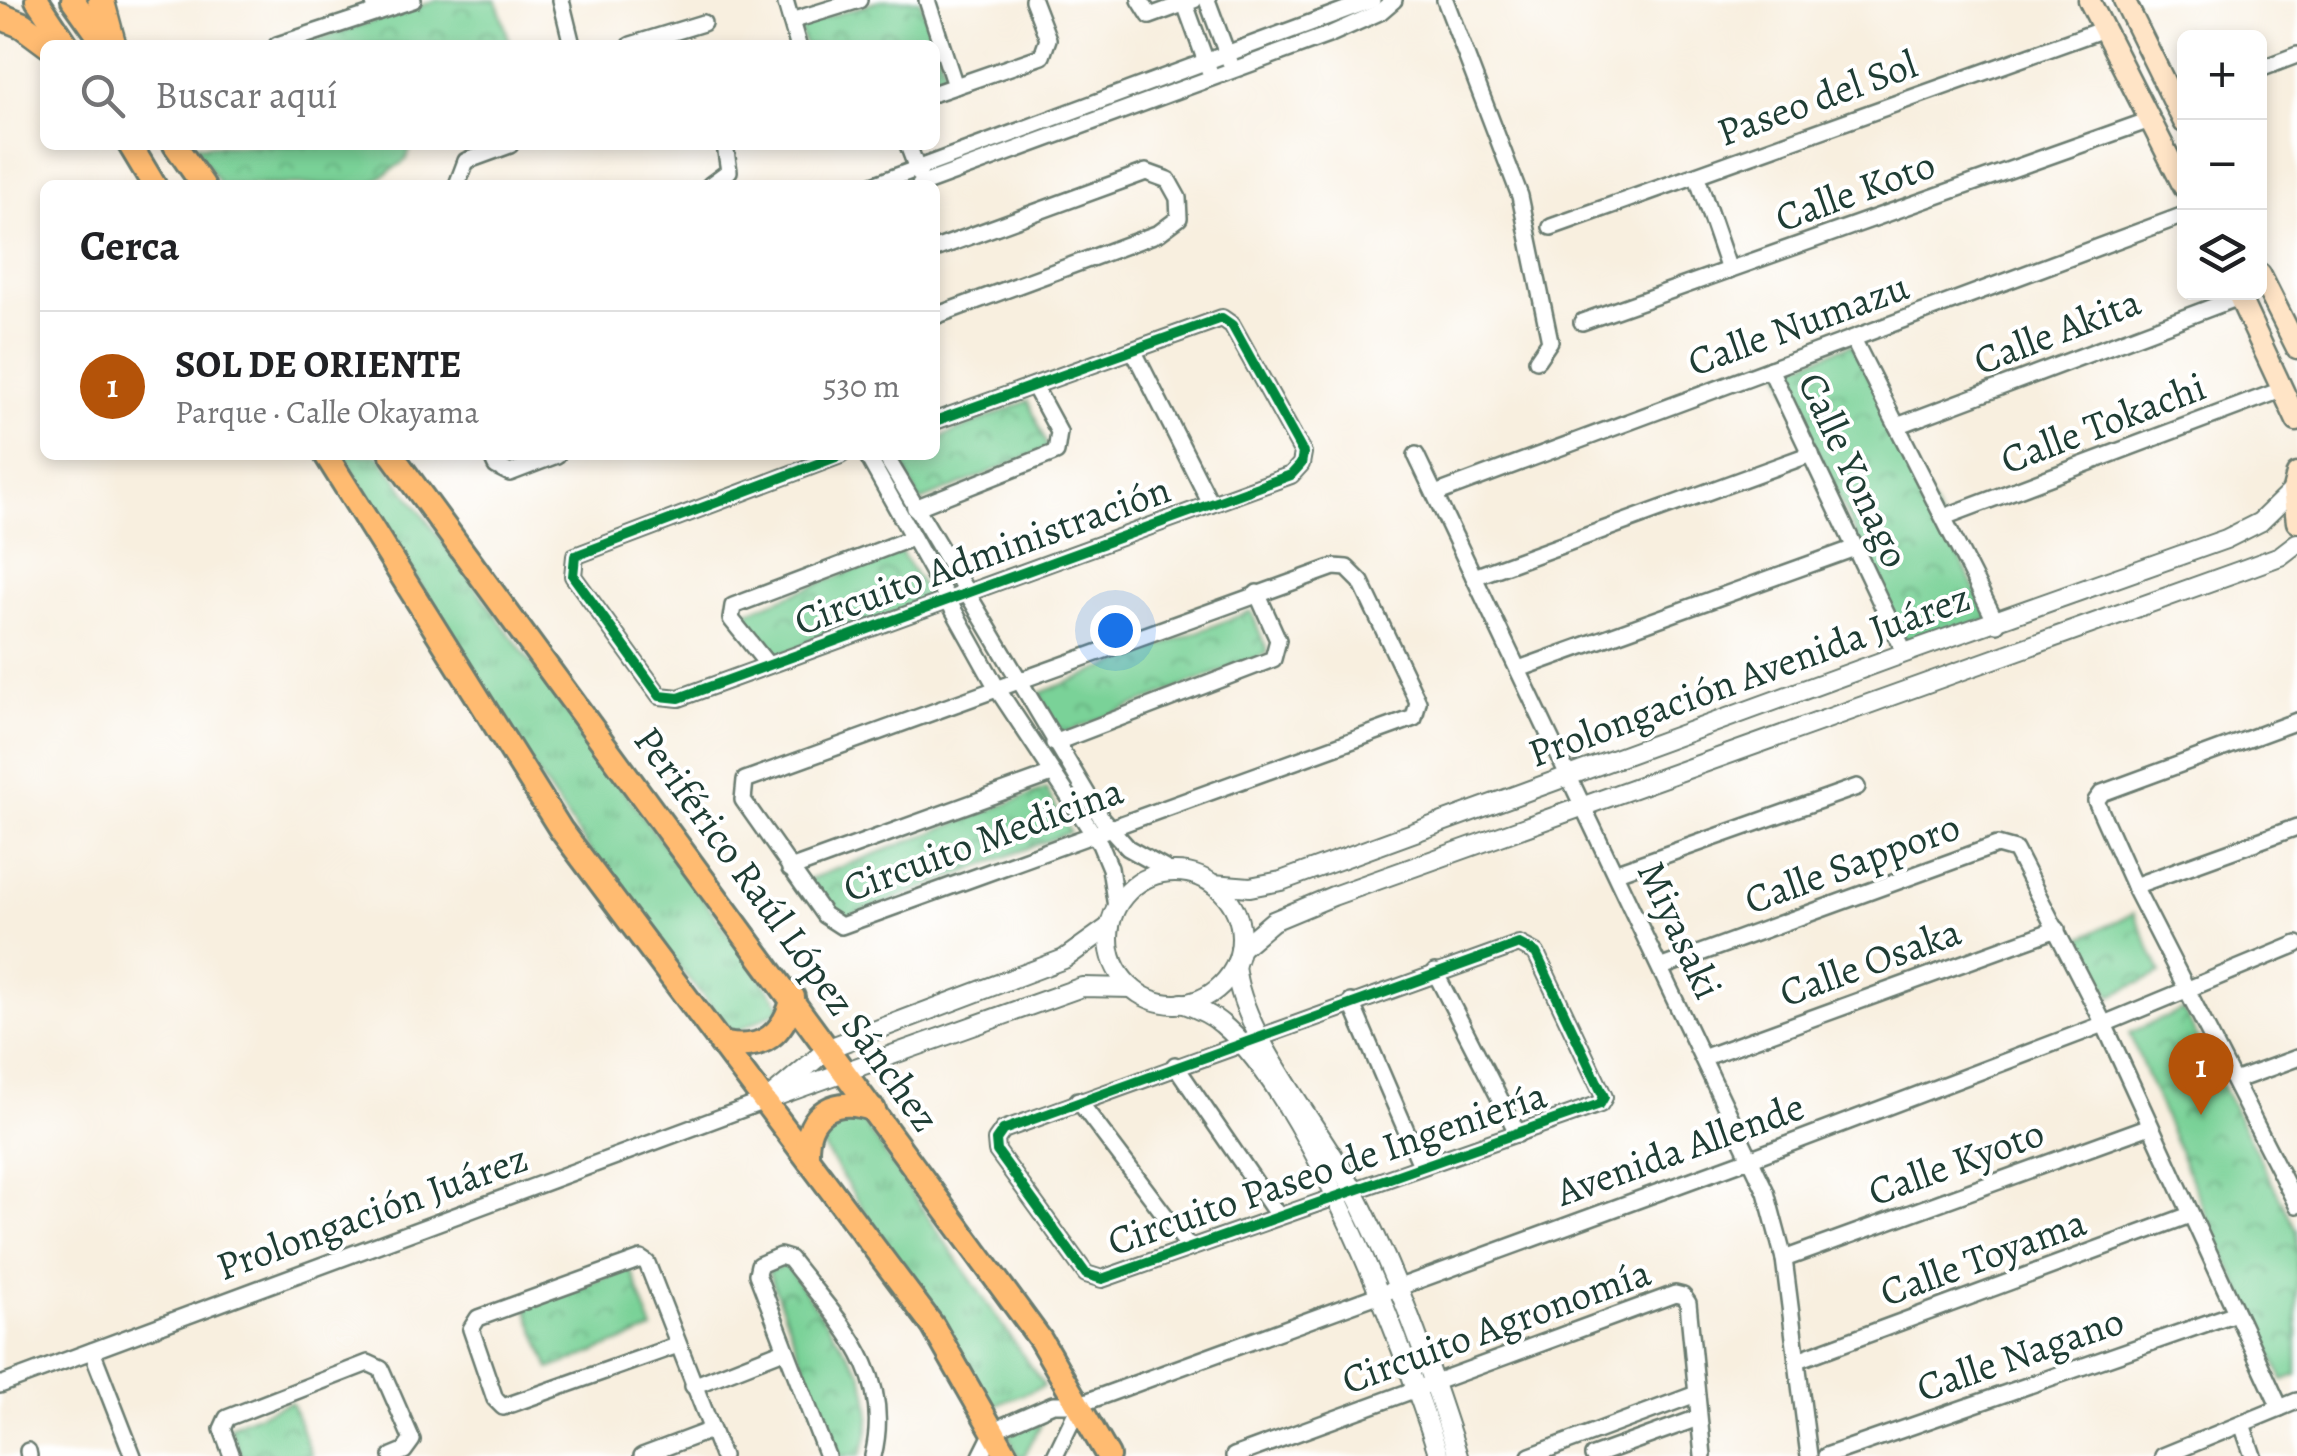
<!DOCTYPE html>
<html lang="es">
<head>
<meta charset="utf-8">
<style>
  body { margin:0; font-family:Alegreya,serif; background:#f6f6f6; color:#202124 }
  .controls { position:absolute; right:30px; top:30px; display:grid; overflow:hidden; border-radius:15px; box-shadow:0 5px 15px #0003 }
  .controls button { width:90px; height:90px; display:grid; place-items:center; padding:0; border:0; border-bottom:2px solid #e0e0e0; background:#fff; color:#202124; font:50px sans-serif }
  .you { position:absolute; left:1115px; top:630px; width:35px; height:35px; margin:-25px; border:8px solid #fff; border-radius:50%; background:#1a73e8; box-shadow:0 0 0 15px #1a73e833 }
  .badge { display:grid; place-items:center; width:65px; height:65px; border-radius:50%; background:#b45309; color:#fff; font-size:32px; font-weight:700 }
  .pin { position:absolute; translate:-50% -82px; filter:drop-shadow(0 2px 5px #0008) }
  .pin::after { content:''; position:absolute; top:52px; width:35px; height:30px; background:inherit; clip-path:polygon(0 0,100% 0,50% 100%) }
  .list { margin:0; padding:0; list-style:none }
  h2 { display:flex; justify-content:space-between; align-items:center; height:130px; margin:0; padding:0 40px; font-size:42px }
  h2 small { font-size:32px; font-weight:400; color:#757577 }
  .list li { display:grid; grid-template-columns:65px 1fr auto; gap:30px; align-items:center; box-sizing:border-box; height:150px; padding:0 40px; border-top:2px solid #e0e0e0 }
  .list b { display:block; font-size:38px; white-space:nowrap }
  .list p { margin:0; font-size:32px; white-space:nowrap; color:#757577 }
  .list em { font-size:32px; font-style:normal; color:#757577 }
  .icon { flex:none; width:55px; height:55px; fill:none; stroke:currentColor; stroke-width:2; stroke-linecap:round; stroke-linejoin:round }
  .map { position:relative; flex:none; width:2297px; height:1456px; overflow:hidden }
  .search { position:absolute; background:#fff; box-shadow:0 5px 15px #0003; left:40px; top:40px; width:900px; height:110px; display:flex; align-items:center; gap:25px; box-sizing:border-box; padding:0 35px; border-radius:15px; color:#757577; font-size:38px }
  .panel { position:absolute; background:#fff; box-shadow:0 5px 15px #0003; left:40px; top:180px; width:900px; height:280px; border-radius:15px }
  .map>svg:first-child { display:block }
  .grass { fill:url(#grass-tufts); stroke:#4c8866; stroke-width:2.5 }
  .park { fill:url(#park-crowns); stroke:#4c8866; stroke-width:2.5 }
  .lines { fill:none; stroke-linecap:round; stroke-linejoin:round }
  .minor-casing { stroke:#6b7b70; stroke-width:20 }
  .tertiary-casing { stroke:#6b7b70; stroke-width:22 }
  .secondary-casing { stroke:#6b7b70; stroke-width:25 }
  .primary-casing { stroke:#6b7b70; stroke-width:28 }
  .trunk-casing { stroke:#6b7b70; stroke-width:30 }
  .minor { stroke:#fff; stroke-width:15 }
  .tertiary { stroke:#fff; stroke-width:18 }
  .secondary { stroke:#ffe4c6; stroke-width:20 }
  .primary { stroke:#ffbb71; stroke-width:22 }
  .trunk { stroke:#ffbb71; stroke-width:25 }
  .cycleway-casing { stroke:#fff; stroke-width:16 }
  .cycleway { stroke:#00873e; stroke-width:10 }
  .labels { text-anchor:middle; dominant-baseline:central; stroke-width:8; stroke-linejoin:round; paint-order:stroke }
  .street-label { font-size:40px; fill:#1f3d34; stroke:#fff }
</style>
</head>
<body>
<div class="map">
<svg width="2297" height="1456" viewBox="0 0 2297 1456">
  <defs>
    <pattern id="grass-tufts" width="24" height="20" patternUnits="userSpaceOnUse" patternTransform="scale(2.5)"><rect width="24" height="20" fill="#7ad298"/><path d="M3 7l-1-3M5 7V3M7 7l1-3M15 17l-1-3M17 17v-4M19 17l1-3" fill="none" stroke="#63ac7d"/></pattern>
    <pattern id="park-crowns" width="20" height="18" patternUnits="userSpaceOnUse" patternTransform="scale(2.5)"><rect width="20" height="18" fill="#7ad298"/><path d="M2 6a3 3 0 1 1 6 0M12 15a3 3 0 1 1 6 0" fill="none" stroke="#63ac7d"/></pattern>
  </defs>
  <rect width="100%" height="100%" fill="#fff"/>
  <filter id="ink" filterUnits="userSpaceOnUse"><feTurbulence type="fractalNoise" baseFrequency=".01" numOctaves="2"/><feDisplacementMap in="SourceGraphic" scale="20" xChannelSelector="R" yChannelSelector="G"/><feConvolveMatrix kernelMatrix="1 2 1 2 8 2 1 2 1" color-interpolation-filters="sRGB"/></filter>
  <filter id="wash" filterUnits="userSpaceOnUse"><feTurbulence type="fractalNoise" baseFrequency=".0048" numOctaves="4" result="noise"/><feDisplacementMap in="SourceGraphic" scale="40" xChannelSelector="R" yChannelSelector="G"/><feGaussianBlur stdDeviation="2.25" result="paint"/><feColorMatrix in="noise" values="0 0 0 0 0 0 0 0 0 0 0 0 0 0 0 0 0 1.4 0 .05"/><feComposite in="paint" operator="in"/></filter>
  <g filter="url(#wash)">
    <rect width="100%" height="100%" fill="#f8efdf"/>
    <g class="grass">
      <path d="M343,455H379L783,1008L733,1033L622,898L499,717Z"/>
      <path d="M858,1115L1044,1386L989,1408L819,1140L828,1117Z"/>
      <path d="M1053,1401L1024,1456H1017L1004,1424Z"/>
    </g>
    <g class="park">
      <path d="M438,0H496L511,45H299Z"/>
      <path d="M881,0H920L949,82L935,87V45H805L799,26Z"/>
      <path d="M192,145H412L406,160L369,185H221Z"/>
      <path d="M1852,344L1991,620L1906,643L1780,371Z"/>
      <path d="M1028,401L1048,448L919,502L900,455H935V440Z"/>
      <path d="M901,552L930,598L777,656L738,615Z"/>
      <path d="M1251,611L1268,653L1057,736L1040,693Z"/>
      <path d="M1046,789L1070,832L843,919L807,880Z"/>
      <path d="M2134,913L2161,973L2111,996L2081,938Z"/>
      <path d="M2183,1010L2297,1231V1375L2283,1380L2210,1224L2129,1033Z"/>
      <path d="M786,1265L861,1372C872,1402 873,1427 860,1456H839L768,1271Z"/>
      <path d="M630,1268L653,1330L550,1369L526,1307Z"/>
      <path d="M291,1402L312,1456H241L229,1426Z"/>
    </g>
  </g>
  <g filter="url(#ink)">
    <g class="lines">
      <defs>
        <g id="minor">
          <path d="M373,0L377,12L413,0"/>
          <path d="M561,0L572,45"/>
          <path d="M785,0L798,45"/>
          <path d="M927,0L955,86"/>
          <path d="M1140,0L1150,16L1194,0"/>
          <path d="M1207,0L1230,62"/>
          <path d="M1445,0L1520,196L1550,341L1537,360"/>
          <path d="M1185,4L1209,70"/>
          <path d="M791,21L859,0"/>
          <path d="M277,45L377,12"/>
          <path d="M631,45L703,23"/>
          <path d="M2260,69L2297,55"/>
          <path d="M935,93L1042,56L1048,39L1033,0"/>
          <path d="M908,145L919,174"/>
          <path d="M1697,177L1729,270"/>
          <path d="M457,185L466,161L510,145"/>
          <path d="M710,185L729,171L725,145"/>
          <path d="M873,185L1372,0"/>
          <path d="M920,185L1331,34L1380,12L1394,0"/>
          <path d="M1551,227L2104,29"/>
          <path d="M935,249L1146,172L1168,180L1178,198L1179,218L1159,233L935,316"/>
          <path d="M1582,322L2150,120"/>
          <path d="M1853,339L1997,624"/>
          <path d="M1133,350L1211,504"/>
          <path d="M1770,369L1905,653"/>
          <path d="M1897,426L2239,297"/>
          <path d="M491,455L496,466L510,473L557,455"/>
          <path d="M841,455L575,556L573,576L660,696L679,698L1291,475L1301,464L1303,453L1232,325L1222,318L935,421"/>
          <path d="M867,455L998,690L1100,844L1110,868L1116,907"/>
          <path d="M885,455L1102,819L1128,848L1171,872"/>
          <path d="M1416,455L1766,1192L1784,1259L1809,1456"/>
          <path d="M1435,494L2184,215"/>
          <path d="M915,508L1056,452L1059,432L1034,386"/>
          <path d="M1944,517L2284,389"/>
          <path d="M1334,567L1347,568L1361,582L1418,702L1414,718L841,926L824,915L743,800L745,780Z"/>
          <path d="M1474,577L1811,454"/>
          <path d="M768,665L731,619L733,606L912,538"/>
          <path d="M1519,669L1855,548"/>
          <path d="M2297,721L2102,793L2096,801L2134,886L2297,1205"/>
          <path d="M1054,743L1273,659L1278,640L1257,593"/>
          <path d="M790,869L1052,774"/>
          <path d="M1617,872L1857,787"/>
          <path d="M2134,886L2297,827"/>
          <path d="M1519,944L1536,953L1604,1097L1600,1104L1102,1279L1086,1274L997,1151L996,1140L1003,1130Z"/>
          <path d="M1662,967L1997,845L2015,850L2104,1024L2280,1408"/>
          <path d="M1435,972L1518,1134"/>
          <path d="M1351,1002L1421,1165"/>
          <path d="M1705,1057L2057,929"/>
          <path d="M1175,1065L1277,1214"/>
          <path d="M2234,1081L2297,1058"/>
          <path d="M1078,1100L1189,1247"/>
          <path d="M1784,1259L2150,1126"/>
          <path d="M678,1345L503,1407L495,1399L471,1329L478,1318L641,1259L647,1263L722,1456"/>
          <path d="M92,1351L133,1456"/>
          <path d="M1798,1360L2190,1215"/>
          <path d="M0,1385L767,1100"/>
          <path d="M693,1386L784,1350"/>
          <path d="M2242,1424L2253,1456"/>
          <path d="M28,1451L29,1456"/>
          <path d="M232,1456L222,1429L227,1418L368,1363L381,1369L412,1440L404,1451L392,1456"/>
          <path d="M642,1456L711,1430"/>
          <path d="M827,1456L757,1274L759,1265L780,1256L790,1259C838,1322 894,1370 873,1456"/>
          <path d="M981,1456L994,1430L1053,1404H1080L1752,1158L2104,1024L2297,944"/>
          <path d="M1055,1456L1080,1404"/>
          <path d="M1234,1456L1675,1294L1683,1296L1688,1303L1703,1456"/>
          <path d="M1530,1456L1696,1394"/>
          <path d="M1593,1456L1698,1418"/>
          <path d="M1826,1456L2236,1313"/>
          <path d="M2163,1456L2297,1401"/>
        </g>
        <g id="tertiary">
          <circle cx="1175" cy="938" r="66"/>
          <path d="M1213,884L1250,887L1281,881L1905,653L2226,539L2260,522L2293,490"/>
          <path d="M1240,949L1273,921L1333,896L2242,570L2280,556L2297,543"/>
          <path d="M1235,965C1242,1036 1316,1121 1351,1186C1396,1271 1429,1365 1458,1456"/>
          <path d="M1182,1003C1196,1008 1211,1014 1222,1024C1309,1098 1403,1344 1439,1456"/>
          <path d="M777,1096L1082,987L1132,988"/>
          <path d="M767,1100L829,1048L1064,959L1110,926"/>
        </g>
        <g id="secondary">
          <path d="M2089,0L2184,187"/>
          <path d="M2124,0L2184,122"/>
          <path d="M2260,274L2297,348"/>
          <path d="M2237,292L2297,421"/>
          <path d="M2297,474L2293,490L2297,522"/>
        </g>
        <g id="primary">
          <path d="M37,0L67,45"/>
          <path d="M73,0L105,45"/>
          <path d="M130,145L154,185"/>
          <path d="M175,145L203,185"/>
          <path d="M326,455L561,830L933,1326L1007,1456"/>
          <path d="M392,455L1040,1339L1108,1456"/>
          <path d="M725,1044C763,1051 784,1034 793,997"/>
          <path d="M807,1154C806,1111 836,1096 874,1110"/>
        </g>
        <g id="trunk">
          <path d="M101,0L113,45"/>
          <path d="M0,16L22,25L49,45"/>
        </g>
      </defs>
      <use href="#minor" class="minor-casing"/>
      <use href="#tertiary" class="tertiary-casing"/>
      <use href="#secondary" class="secondary-casing"/>
      <use href="#primary" class="primary-casing"/>
      <use href="#trunk" class="trunk-casing"/>
      <use href="#minor" class="minor"/>
      <use href="#tertiary" class="tertiary"/>
      <use href="#secondary" class="secondary"/>
      <use href="#primary" class="primary"/>
      <use href="#trunk" class="trunk"/>
      <defs>
        <g id="cycleway">
          <path d="M841,455L575,556L573,576L660,696L679,698L1291,475L1301,464L1303,453L1232,325L1222,318L935,421"/>
          <path d="M1519,944L1536,953L1604,1097L1600,1104L1102,1279L1086,1274L997,1151L996,1140L1003,1130Z"/>
        </g>
      </defs>
      <use href="#cycleway" class="cycleway-casing"/>
      <use href="#cycleway" class="cycleway"/>
    </g>
  </g>
  <g class="labels">
    <g class="street-label">
      <text transform="translate(1817 98) rotate(-20)">Paseo del Sol</text>
      <text transform="translate(1855 191) rotate(-20)">Calle Koto</text>
      <text transform="translate(1798 324) rotate(-20)">Calle Numazu</text>
      <text transform="translate(2057 331) rotate(-21)">Calle Akita</text>
      <text transform="translate(2103 423) rotate(-21)">Calle Tokachi</text>
      <text transform="translate(1854 470) rotate(65)">Calle Yonago</text>
      <text transform="translate(982 555) rotate(-20)">Circuito Administración</text>
      <text transform="translate(1749 675) rotate(-20)">Prolongación Avenida Juárez</text>
      <text transform="translate(983 839) rotate(-20)">Circuito Medicina</text>
      <text transform="translate(1852 863) rotate(-20)">Calle Sapporo</text>
      <text transform="translate(787 929) rotate(54)">Periférico Raúl López Sánchez</text>
      <text transform="translate(1680 930) rotate(65)">Miyasaki</text>
      <text transform="translate(1870 962) rotate(-20)">Calle Osaka</text>
      <text transform="translate(1680 1149) rotate(-20)">Avenida Allende</text>
      <text transform="translate(1956 1162) rotate(-20)">Calle Kyoto</text>
      <text transform="translate(1327 1168) rotate(-19)">Circuito Paseo de Ingeniería</text>
      <text transform="translate(372 1212) rotate(-20)">Prolongación Juárez</text>
      <text transform="translate(1983 1257) rotate(-20)">Calle Toyama</text>
      <text transform="translate(1496 1326) rotate(-20)">Circuito Agronomía</text>
      <text transform="translate(2020 1354) rotate(-19)">Calle Nagano</text>
    </g>
  </g>
</svg>
<div class="controls">
<button>+</button>
<button>−</button>
<button><svg class="icon" aria-label="layers" viewBox="0 0 24 24"><path d="M12 4l9 5-9 5-9-5zM3 14l9 5 9-5"/></svg></button>
</div>
<div class="you"></div>
<div class="pin badge" style="left:2201px;top:1115px">1</div>
<div class="search"><svg class="icon" aria-label="search" viewBox="0 0 24 24"><circle cx="10" cy="10" r="6"/><path d="M15 15l6 6"/></svg>Buscar aquí</div>
<section class="panel">
<h2>Cerca<small></small></h2>
<ul class="list">
<li><span class="badge">1</span><div><b>SOL DE ORIENTE</b><p>Parque · Calle Okayama</p></div><em>530 m</em></li>
</ul>
</section>
</div>
</body>
</html>
